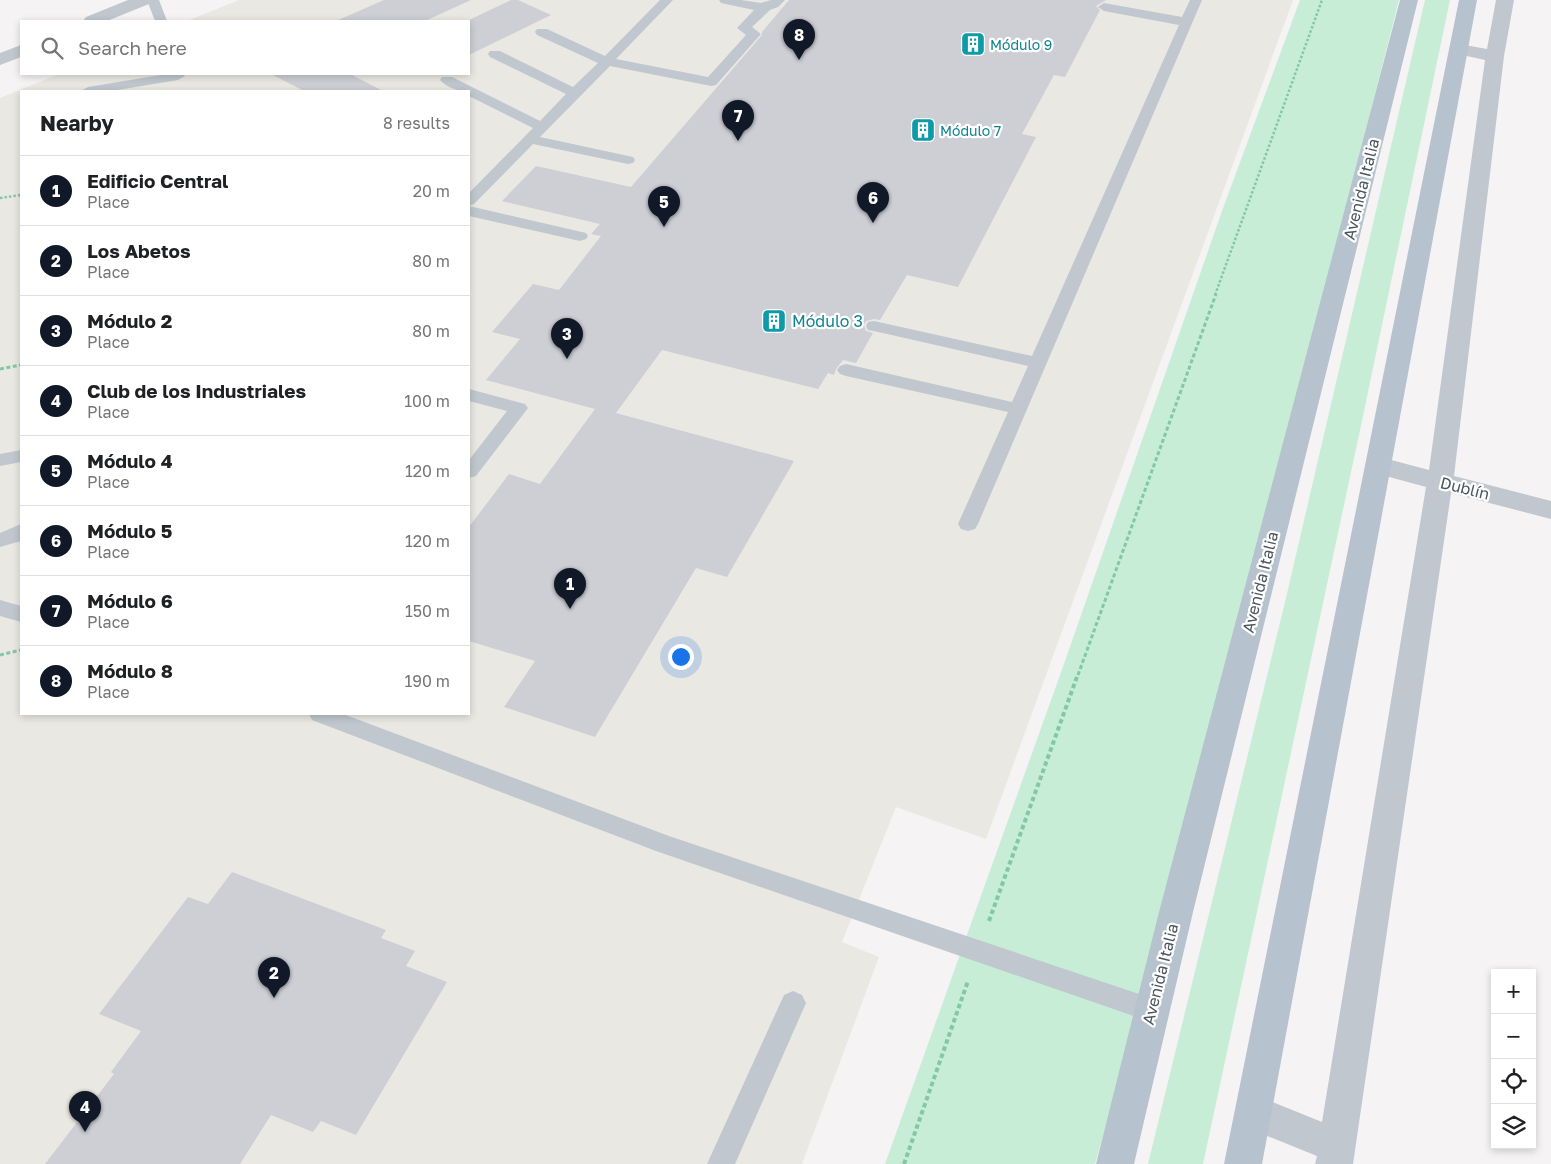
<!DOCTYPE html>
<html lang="en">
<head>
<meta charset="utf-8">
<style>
  body { margin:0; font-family:"Golos Text",sans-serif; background:#f6f6f6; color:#202124 }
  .controls { position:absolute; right:15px; bottom:15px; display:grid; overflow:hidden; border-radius:0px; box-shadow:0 2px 8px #0003 }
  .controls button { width:45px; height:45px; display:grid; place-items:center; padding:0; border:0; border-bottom:1px solid #e0e0e0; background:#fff; color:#202124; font:25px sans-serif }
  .you { position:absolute; left:680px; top:656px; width:18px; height:18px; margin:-12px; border:4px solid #fff; border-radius:50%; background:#1a73e8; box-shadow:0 0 0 8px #1a73e833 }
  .badge { display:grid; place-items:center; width:32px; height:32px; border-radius:50%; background:#111827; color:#fff; font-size:16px; font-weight:700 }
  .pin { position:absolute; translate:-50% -41px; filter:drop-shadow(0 1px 2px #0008) }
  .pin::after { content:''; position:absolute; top:26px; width:18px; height:15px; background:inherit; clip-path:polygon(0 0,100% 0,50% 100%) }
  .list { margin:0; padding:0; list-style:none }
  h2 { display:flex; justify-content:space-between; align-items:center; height:65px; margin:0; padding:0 20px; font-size:21px }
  h2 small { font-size:16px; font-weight:400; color:#757577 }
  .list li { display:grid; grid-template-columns:32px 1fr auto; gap:15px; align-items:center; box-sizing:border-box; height:70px; padding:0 20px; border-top:1px solid #e0e0e0 }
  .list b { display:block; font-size:19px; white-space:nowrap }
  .list p { margin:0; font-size:16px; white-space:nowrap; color:#757577 }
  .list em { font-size:16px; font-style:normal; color:#757577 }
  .icon { flex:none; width:28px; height:28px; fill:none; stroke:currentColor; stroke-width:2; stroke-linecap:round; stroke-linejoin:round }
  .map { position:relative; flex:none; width:1551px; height:1164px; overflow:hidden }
  .search { position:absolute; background:#fff; box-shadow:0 2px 8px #0003; left:20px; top:20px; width:450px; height:55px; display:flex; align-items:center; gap:12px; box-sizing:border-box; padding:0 18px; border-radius:0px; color:#757577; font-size:19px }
  .panel { position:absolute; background:#fff; box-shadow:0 2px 8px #0003; left:20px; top:90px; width:450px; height:625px; border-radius:0px }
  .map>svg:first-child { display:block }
  .commercial { fill:#eae8e2; fill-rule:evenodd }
  .green { fill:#c7edd6 }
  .building { fill:#cdcfd5 }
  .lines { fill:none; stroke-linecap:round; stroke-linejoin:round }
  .path-far2 { stroke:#82c8a5; stroke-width:2.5; stroke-dasharray:2.5 2; stroke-linecap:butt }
  .path-far1 { stroke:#82c8a5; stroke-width:3; stroke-dasharray:4 2.5; stroke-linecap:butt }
  .path { stroke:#82c8a5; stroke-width:4; stroke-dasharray:4.5 3; stroke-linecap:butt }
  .service { fill:#c0c7ce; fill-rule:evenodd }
  .minor { fill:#c0c7ce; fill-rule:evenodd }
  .primary { fill:#b6c2ce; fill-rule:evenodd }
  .labels { text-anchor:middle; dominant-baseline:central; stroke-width:4.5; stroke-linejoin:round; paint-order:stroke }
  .far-culture-label { font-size:14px; fill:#0d838f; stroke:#fff; text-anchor:start }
  .street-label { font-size:16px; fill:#4c565f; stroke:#fff }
  .culture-label { font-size:16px; fill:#0d838f; stroke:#fff; text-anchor:start }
</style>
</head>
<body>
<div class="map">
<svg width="1551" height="1164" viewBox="0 0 1551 1164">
  <rect width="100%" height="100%" fill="#f5f3f3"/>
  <path class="commercial" d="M239,0H1293L986,839L896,807L842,942L879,957L802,1164H0V98L59,74H469V21H187ZM21,91H469V714H21Z"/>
  <g class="green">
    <path d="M1300,0H1399L1160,937L1095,1164H885L1064,664L1222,211Z"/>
    <path d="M1425,0H1450L1359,435L1203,1164H1148L1286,598Z"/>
  </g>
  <g class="building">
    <path d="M384,0H471L425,21H336Z"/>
    <path d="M511,0H518L551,15L469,55V20Z"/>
    <path d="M789,0H1106L1096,6L1100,10L1065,77L1054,75L1022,134L1036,137L958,287L907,275L880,320L874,319L866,321L864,325L866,331L873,333L856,363L843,360L836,369L834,375L828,373L818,389L662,350L616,413L794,461L727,577L696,568L595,737L504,707L535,661L469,641V527L509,474L540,484L595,409L486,380L520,339L492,332L533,284L559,290L601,236L591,234L600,224L502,201L536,166L631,187L762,35V32Z"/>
    <path d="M271,74H350L383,91H304Z"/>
    <path d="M232,872L386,930L381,938L415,951L406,966L447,982L356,1135L321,1121L313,1132L271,1115L240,1164H45L114,1074L111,1072L141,1031L99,1014L188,897L208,904Z"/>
  </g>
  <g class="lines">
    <g class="path-far2">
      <path d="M0,198L21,195"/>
      <path d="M1215,295L1322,0"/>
    </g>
    <g class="path-far1">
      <path d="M0,369L21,365"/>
      <path d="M0,655L21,650"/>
      <path d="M1078,675L1216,294"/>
    </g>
    <g class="path">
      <path d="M989,921L1078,674"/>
      <path d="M904,1164L968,981"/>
    </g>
    <g class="service">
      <path d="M147,0H159L167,21H155Z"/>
      <path d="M660,0H673L616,59L708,77L746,35L737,28L754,10L721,3L719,0H741L761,3L771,0H785L778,7L770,10L752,27L761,34L716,85L711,86L610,66L540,137L633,157L635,160L633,163L628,164L533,144L474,204L469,206V193L533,128L469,96V91C458,91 447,88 440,80L442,77H452L540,121L566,94L490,57L488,54L490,51H500L573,87L598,63L537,35L535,32L537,29H547L605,56Z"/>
      <path d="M1190,0H1202L978,524L975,529L968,531L961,529L958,524L1008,412L846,376L840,374L837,370L840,366L846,364L1012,402L1028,366L874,331L868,330L866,326L868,322L874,321L1032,356L1179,25L1104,11L1098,7L1104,3L1182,17Z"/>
      <path d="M167,74H183L185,76L178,80L111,91H81L88,87Z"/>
      <path d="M469,206L586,233L588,236L586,239L580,241L469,216Z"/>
      <path d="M469,389L525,404L528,408L476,476L469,478V460L507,411L469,401Z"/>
      <path d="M21,450V462L0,466V454Z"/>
      <path d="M21,524V541L0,547V533Z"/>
      <path d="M0,600L21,606V622L0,616Z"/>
      <path d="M309,714H343L669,836L1151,998L1160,1002L1164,1010L1160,1018L1151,1022L656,851L312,720Z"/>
      <path d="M793,991L802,995L806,1003L735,1164H707L784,995Z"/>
    </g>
    <g class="minor">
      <path d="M128,0H152L149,4L107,21H83L86,17Z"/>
      <path d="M1496,0H1514L1504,56L1454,476L1551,501V519L1451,493L1353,1164H1315L1317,1156L1240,1125L1235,1112L1240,1099L1253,1094L1322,1122L1426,487L1371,472L1367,466L1371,460L1380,457L1429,470L1485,60L1453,53L1450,49L1453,45L1459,44L1487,49Z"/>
      <path d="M21,45V57L0,65V53Z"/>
    </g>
    <g class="primary">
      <path d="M1400,0H1418L1193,912L1134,1164H1096L1159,912Z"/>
      <path d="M1459,0H1477L1262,1164H1224Z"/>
    </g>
  </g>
  <defs>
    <symbol id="building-square" viewBox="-11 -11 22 22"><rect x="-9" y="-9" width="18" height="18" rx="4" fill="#0f9aa8" stroke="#fff"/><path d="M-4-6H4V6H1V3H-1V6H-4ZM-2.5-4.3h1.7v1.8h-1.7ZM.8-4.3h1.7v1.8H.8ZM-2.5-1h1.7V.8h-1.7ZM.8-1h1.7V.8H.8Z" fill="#fff"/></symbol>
  </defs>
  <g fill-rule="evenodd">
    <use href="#building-square" x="959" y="30" width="28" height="28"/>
    <use href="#building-square" x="909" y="116" width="28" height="28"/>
    <use href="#building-square" x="760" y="307" width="28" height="28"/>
  </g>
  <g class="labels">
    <g class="far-culture-label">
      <text x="990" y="44">Módulo 9</text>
      <text x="940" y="130">Módulo 7</text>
    </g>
    <g class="street-label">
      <text transform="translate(1361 189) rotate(-76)">Avenida Italia</text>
      <text transform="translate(1465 488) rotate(14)">Dublín</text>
      <text transform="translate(1260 582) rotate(-76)">Avenida Italia</text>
      <text transform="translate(1160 974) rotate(-76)">Avenida Italia</text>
    </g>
    <g class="culture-label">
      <text x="792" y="321">Módulo 3</text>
    </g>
  </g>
</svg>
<div class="controls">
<button>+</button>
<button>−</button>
<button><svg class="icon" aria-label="locate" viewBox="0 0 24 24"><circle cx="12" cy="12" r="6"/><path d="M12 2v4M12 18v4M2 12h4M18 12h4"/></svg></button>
<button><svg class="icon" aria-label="layers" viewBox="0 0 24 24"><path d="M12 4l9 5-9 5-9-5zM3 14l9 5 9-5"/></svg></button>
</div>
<div class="you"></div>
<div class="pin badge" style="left:570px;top:609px">1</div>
<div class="pin badge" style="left:274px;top:998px">2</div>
<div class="pin badge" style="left:567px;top:359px">3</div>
<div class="pin badge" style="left:85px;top:1132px">4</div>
<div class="pin badge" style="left:664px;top:227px">5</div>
<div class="pin badge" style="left:873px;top:223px">6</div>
<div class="pin badge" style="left:738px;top:141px">7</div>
<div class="pin badge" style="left:799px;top:60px">8</div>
<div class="search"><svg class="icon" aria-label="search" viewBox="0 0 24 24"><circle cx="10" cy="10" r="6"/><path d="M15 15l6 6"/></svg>Search here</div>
<section class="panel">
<h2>Nearby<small>8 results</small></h2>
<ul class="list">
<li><span class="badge">1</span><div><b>Edificio Central</b><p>Place</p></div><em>20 m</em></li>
<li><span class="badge">2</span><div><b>Los Abetos</b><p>Place</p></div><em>80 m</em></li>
<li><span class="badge">3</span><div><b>Módulo 2</b><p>Place</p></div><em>80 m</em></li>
<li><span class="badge">4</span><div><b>Club de los Industriales</b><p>Place</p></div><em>100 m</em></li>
<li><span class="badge">5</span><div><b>Módulo 4</b><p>Place</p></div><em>120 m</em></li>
<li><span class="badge">6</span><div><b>Módulo 5</b><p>Place</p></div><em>120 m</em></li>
<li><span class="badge">7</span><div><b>Módulo 6</b><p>Place</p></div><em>150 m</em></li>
<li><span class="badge">8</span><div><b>Módulo 8</b><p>Place</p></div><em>190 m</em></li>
</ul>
</section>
</div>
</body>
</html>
